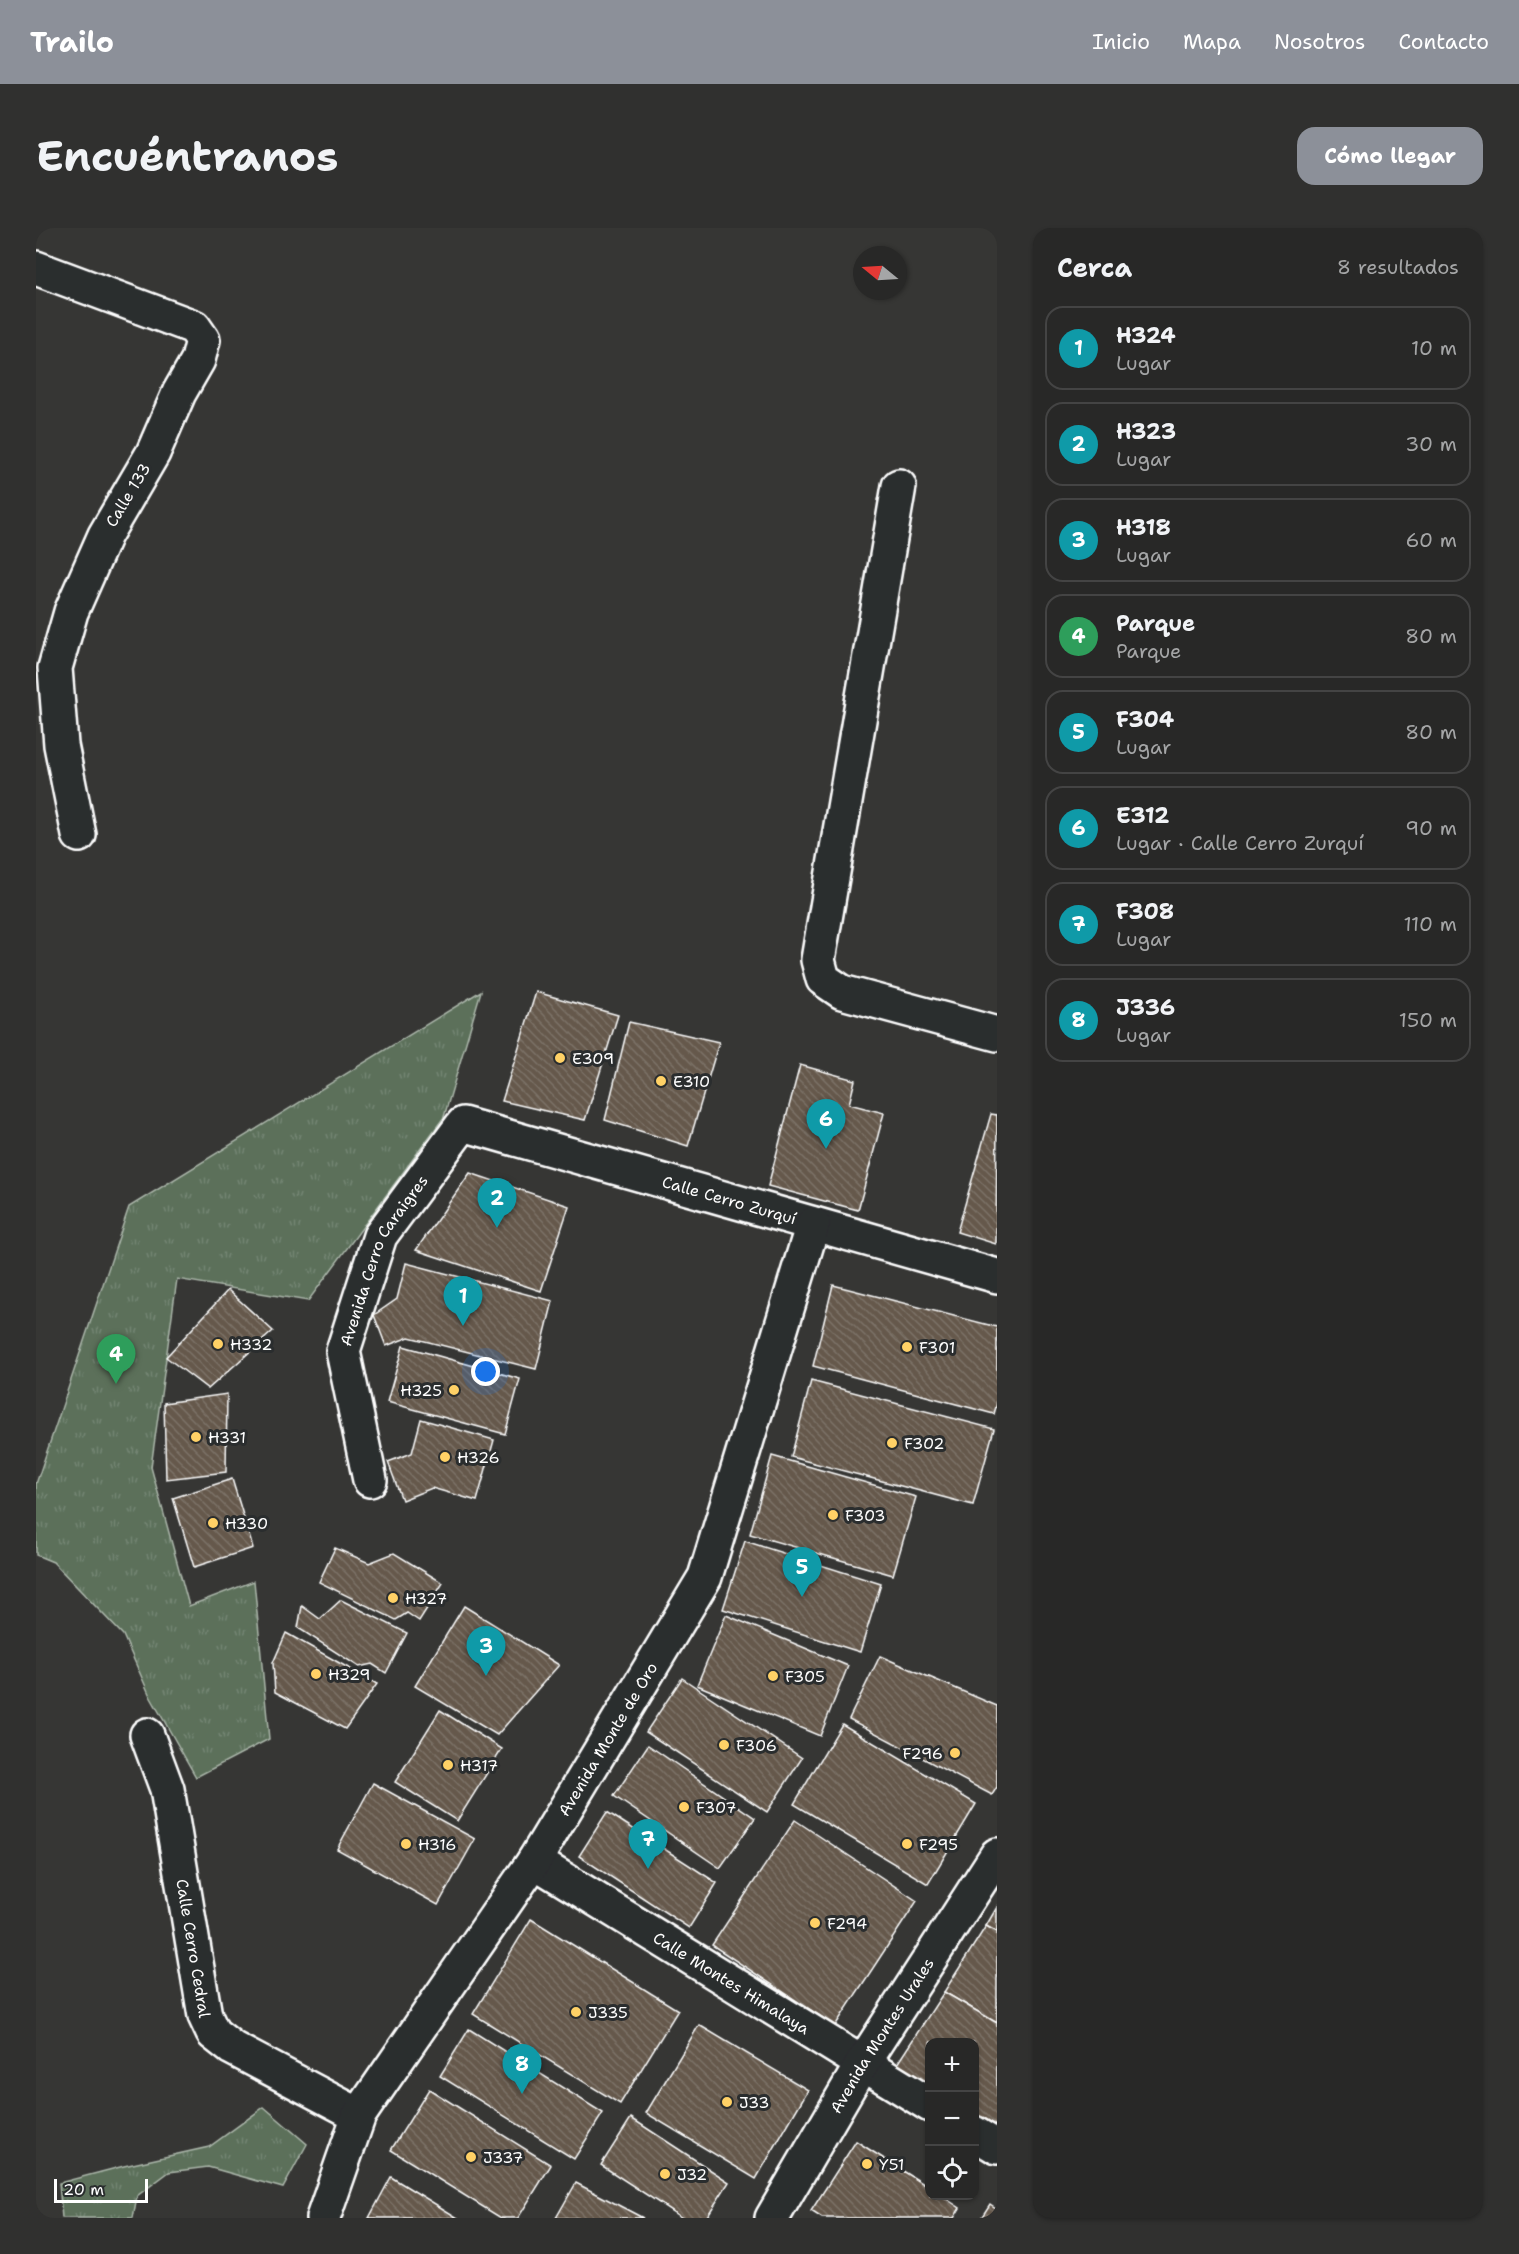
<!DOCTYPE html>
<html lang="es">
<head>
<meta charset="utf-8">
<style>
  body { margin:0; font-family:"Shantell Sans",sans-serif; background:#30302f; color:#f1f3f6 }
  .controls { position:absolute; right:18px; bottom:18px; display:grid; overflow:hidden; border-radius:12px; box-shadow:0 2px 4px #0004 }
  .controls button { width:54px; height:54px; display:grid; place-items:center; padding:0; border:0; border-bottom:2px solid #444; background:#282827; color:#f1f3f6; font:30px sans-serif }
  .compass { position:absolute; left:817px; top:18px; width:54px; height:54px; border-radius:50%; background:#282827; box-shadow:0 2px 4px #0004; rotate:288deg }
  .scale { position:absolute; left:18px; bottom:15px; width:94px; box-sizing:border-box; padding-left:6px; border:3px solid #fff; border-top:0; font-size:16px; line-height:21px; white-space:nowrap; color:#fff; -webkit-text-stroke:4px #2a2d2e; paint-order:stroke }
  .you { position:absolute; left:450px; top:1144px; width:21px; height:21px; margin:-15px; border:4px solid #fff; border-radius:50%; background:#1a73e8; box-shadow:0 0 0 9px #1a73e833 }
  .badge { display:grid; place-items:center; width:39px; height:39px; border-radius:50%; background:#8c9099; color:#fff; font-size:20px; font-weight:700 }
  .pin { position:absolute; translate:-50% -50px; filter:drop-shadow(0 2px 3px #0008) }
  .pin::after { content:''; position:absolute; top:32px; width:21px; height:18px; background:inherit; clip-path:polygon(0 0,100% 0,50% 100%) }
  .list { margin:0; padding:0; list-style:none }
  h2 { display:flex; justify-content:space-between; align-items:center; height:78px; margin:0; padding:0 24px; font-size:26px }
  h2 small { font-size:20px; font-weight:400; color:#a5a6a7 }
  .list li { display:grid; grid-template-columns:39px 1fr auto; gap:18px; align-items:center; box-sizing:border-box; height:84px; margin:0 12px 12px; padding:0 12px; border:2px solid #444; border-radius:18px }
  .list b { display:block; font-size:22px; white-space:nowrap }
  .list p { margin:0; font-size:20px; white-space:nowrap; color:#a5a6a7 }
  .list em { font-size:20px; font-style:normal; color:#a5a6a7 }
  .icon { flex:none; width:33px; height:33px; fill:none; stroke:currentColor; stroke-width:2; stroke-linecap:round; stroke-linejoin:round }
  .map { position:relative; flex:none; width:961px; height:1990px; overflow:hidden; border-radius:18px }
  header { display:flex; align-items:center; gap:36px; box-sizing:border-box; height:84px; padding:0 30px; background:#8c9099; color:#fff }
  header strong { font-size:28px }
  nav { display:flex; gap:33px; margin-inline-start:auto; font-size:21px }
  .intro { display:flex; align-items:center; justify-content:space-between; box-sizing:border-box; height:144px; padding:0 36px }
  h1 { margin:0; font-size:42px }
  .button { padding:15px 27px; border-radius:18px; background:#8c9099; color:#fff; font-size:21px; font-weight:700 }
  main { display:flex; gap:36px; padding:0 36px }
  aside { flex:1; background:#282827; border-radius:18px; box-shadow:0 2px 4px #0004 }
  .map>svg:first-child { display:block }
  .park { fill:url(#park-tufts); stroke:#adb8ac; stroke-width:1.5 }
  .building { fill:url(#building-back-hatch); stroke:#fff; stroke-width:1.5 }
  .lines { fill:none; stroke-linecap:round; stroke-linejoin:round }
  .minor-casing { stroke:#fff; stroke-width:38 }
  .minor { stroke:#2a2d2e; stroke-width:33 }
  .poi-dot { fill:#ffd166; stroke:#2a2d2e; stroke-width:2 }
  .labels { text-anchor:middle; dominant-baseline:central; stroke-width:6; stroke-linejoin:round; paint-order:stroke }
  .street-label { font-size:16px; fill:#fff; stroke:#2a2d2e }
  .poi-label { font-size:16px; fill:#fff; stroke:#2a2d2e; text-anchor:start }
</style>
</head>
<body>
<header>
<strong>Trailo</strong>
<nav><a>Inicio</a><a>Mapa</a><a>Nosotros</a><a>Contacto</a></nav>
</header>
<div class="intro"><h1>Encuéntranos</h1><a class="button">Cómo llegar</a></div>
<main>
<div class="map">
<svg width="961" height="1990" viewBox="0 0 961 1990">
  <defs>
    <pattern id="park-tufts" width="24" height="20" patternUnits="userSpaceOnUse" patternTransform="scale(1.5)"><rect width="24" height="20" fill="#5b705a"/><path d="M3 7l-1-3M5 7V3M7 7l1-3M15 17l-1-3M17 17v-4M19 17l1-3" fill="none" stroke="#748573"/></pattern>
    <pattern id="building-back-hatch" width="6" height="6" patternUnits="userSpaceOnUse" patternTransform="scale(1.5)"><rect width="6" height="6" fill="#65594c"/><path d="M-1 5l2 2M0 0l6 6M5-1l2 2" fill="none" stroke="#7c7267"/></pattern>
  </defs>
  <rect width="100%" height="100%" fill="#363634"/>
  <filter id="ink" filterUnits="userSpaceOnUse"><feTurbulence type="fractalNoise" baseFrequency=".0167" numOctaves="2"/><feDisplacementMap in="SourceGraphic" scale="12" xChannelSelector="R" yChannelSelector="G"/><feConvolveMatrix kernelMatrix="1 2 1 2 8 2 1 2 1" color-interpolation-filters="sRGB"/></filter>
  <g filter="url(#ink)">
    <g class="park">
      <path d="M445,763L408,889L272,1073L141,1051L115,1239L153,1378L218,1353L233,1511L160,1549L114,1468L87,1407L17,1334L0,1327V1256L93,979Z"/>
      <path d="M228,1879L271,1916L247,1960L172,1939L133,1944L101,1968L97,1990H26L23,1955L88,1938L173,1919Z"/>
    </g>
    <g class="building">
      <path d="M500,764L582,787L549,892L466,873Z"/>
      <path d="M593,794L683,814L652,918L569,892Z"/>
      <path d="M764,837L819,852L813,876L848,885L822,982L732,958Z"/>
      <path d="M955,886L961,887L960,1016L921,1004Z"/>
      <path d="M434,945L533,978L505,1063L380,1022Z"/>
      <path d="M370,1035L517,1073L500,1141L373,1109L350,1118L338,1087L361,1071Z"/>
      <path d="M797,1057L961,1099V1175L958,1186L777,1138Z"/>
      <path d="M192,1062L237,1103L172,1161L130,1129Z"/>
      <path d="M367,1118L484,1151L469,1206L351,1174Z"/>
      <path d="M775,1153L958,1201L937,1277L755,1229Z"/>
      <path d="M191,1166L190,1244L130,1251L128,1175Z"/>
      <path d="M385,1191L458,1212L441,1273L396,1260L366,1272L352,1234L376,1225Z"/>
      <path d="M736,1228L880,1269L857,1347L714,1306Z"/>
      <path d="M196,1251L217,1320L158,1339L137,1270Z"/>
      <path d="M709,1313L845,1356L824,1424L687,1381Z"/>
      <path d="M299,1320L333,1335L358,1325L407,1355L383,1393L371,1385L360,1392L283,1354Z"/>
      <path d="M305,1372L371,1405L350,1445L336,1436L323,1439L262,1400L266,1378L284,1391Z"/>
      <path d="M428,1378L523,1437L461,1507L379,1458Z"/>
      <path d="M690,1387L812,1438L784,1508L661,1457Z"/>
      <path d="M250,1405L341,1456L309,1501L239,1464L237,1435Z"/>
      <path d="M844,1428L961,1478V1559L956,1567L813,1491Z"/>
      <path d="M646,1450L766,1530L731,1584L610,1504Z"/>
      <path d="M404,1482L466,1521L421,1593L359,1554Z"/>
      <path d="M806,1496L940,1576L892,1656L758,1576Z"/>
      <path d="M612,1517L719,1590L684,1640L578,1568Z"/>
      <path d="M337,1555L439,1611L402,1677L301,1621Z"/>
      <path d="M571,1584L681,1655L653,1700L543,1628Z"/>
      <path d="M759,1592L881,1673L799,1798L676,1717Z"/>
      <path d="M961,1679V1704L950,1698Z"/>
      <path d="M495,1691L642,1782L584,1876L437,1786Z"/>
      <path d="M950,1698L961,1704V1795L908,1764Z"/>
      <path d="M908,1764L961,1795V1904L938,1888V1814H894V1858L861,1836Z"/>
      <path d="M663,1797L772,1862L720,1951L610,1885Z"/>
      <path d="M433,1801L567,1885L538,1931L404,1848Z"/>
      <path d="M393,1861L515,1937L482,1990H465L355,1922Z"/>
      <path d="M595,1890L693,1954L670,1990H646L565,1937Z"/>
      <path d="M820,1913L894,1960V1968H906L924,1980L918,1990H786L775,1983Z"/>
      <path d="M355,1949L422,1990H333Z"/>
      <path d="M540,1955L607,1990H520Z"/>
      <path d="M954,1976L961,1981V1990H945Z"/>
    </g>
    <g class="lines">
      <defs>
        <g id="minor">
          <path d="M0,40L158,99L167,112L162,132L143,165L117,225L69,307L35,384L19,440L25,517L43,607"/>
          <path d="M863,258L782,732L787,751L806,764L961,806"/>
          <path id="s1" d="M334,1252L307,1123L344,1008L427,896L961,1048"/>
          <path id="s2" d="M111,1507L131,1561L169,1788L177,1805L196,1820L323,1887"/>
          <path id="s3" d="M498,1633L894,1877"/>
          <path d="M938,1905L961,1919"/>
          <path id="s4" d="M287,1990L323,1887L498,1633L669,1349L777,996"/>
          <path id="s5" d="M736,1990L826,1836L961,1627"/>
        </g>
      </defs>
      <use href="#minor" class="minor-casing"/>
      <use href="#minor" class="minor"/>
    </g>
  </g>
  <g class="poi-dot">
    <circle cx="524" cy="830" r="6"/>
    <circle cx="625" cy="853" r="6"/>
    <circle cx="182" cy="1116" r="6"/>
    <circle cx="871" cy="1119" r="6"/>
    <circle cx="418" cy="1162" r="6"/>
    <circle cx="160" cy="1209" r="6"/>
    <circle cx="856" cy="1215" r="6"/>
    <circle cx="409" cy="1229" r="6"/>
    <circle cx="797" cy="1287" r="6"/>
    <circle cx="177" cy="1295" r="6"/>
    <circle cx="357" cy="1370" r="6"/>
    <circle cx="280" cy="1446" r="6"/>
    <circle cx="737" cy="1448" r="6"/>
    <circle cx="688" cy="1517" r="6"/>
    <circle cx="919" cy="1525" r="6"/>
    <circle cx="412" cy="1537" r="6"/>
    <circle cx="648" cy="1579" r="6"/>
    <circle cx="370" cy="1616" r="6"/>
    <circle cx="871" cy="1616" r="6"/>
    <circle cx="779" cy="1695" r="6"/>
    <circle cx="540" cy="1784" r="6"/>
    <circle cx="691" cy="1874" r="6"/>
    <circle cx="435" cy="1929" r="6"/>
    <circle cx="831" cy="1936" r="6"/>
    <circle cx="629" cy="1946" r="6"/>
  </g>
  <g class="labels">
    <g class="street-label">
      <text transform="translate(92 267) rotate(-59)">Calle 133</text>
      <text stroke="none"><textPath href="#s1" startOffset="669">Calle Cerro Zurquí</textPath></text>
      <text stroke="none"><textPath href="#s1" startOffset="232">Avenida Cerro Caraigres</textPath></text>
      <text stroke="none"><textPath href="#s4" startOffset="560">Avenida Monte de Oro</textPath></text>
      <text stroke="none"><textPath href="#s2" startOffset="219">Calle Cerro Cedral</textPath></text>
      <text stroke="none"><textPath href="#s3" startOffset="232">Calle Montes Himalaya</textPath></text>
      <text stroke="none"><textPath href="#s5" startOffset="213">Avenida Montes Urales</textPath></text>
    </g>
    <g class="poi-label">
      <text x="536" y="830">E309</text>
      <text x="637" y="853">E310</text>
      <text x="194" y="1116">H332</text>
      <text x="883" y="1119">F301</text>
      <text x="406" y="1162" text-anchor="end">H325</text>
      <text x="172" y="1209">H331</text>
      <text x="868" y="1215">F302</text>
      <text x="421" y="1229">H326</text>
      <text x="809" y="1287">F303</text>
      <text x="189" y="1295">H330</text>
      <text x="369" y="1370">H327</text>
      <text x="292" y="1446">H329</text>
      <text x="749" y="1448">F305</text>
      <text x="700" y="1517">F306</text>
      <text x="907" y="1525" text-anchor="end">F296</text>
      <text x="424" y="1537">H317</text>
      <text x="660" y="1579">F307</text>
      <text x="382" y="1616">H316</text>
      <text x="883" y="1616">F295</text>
      <text x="791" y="1695">F294</text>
      <text x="552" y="1784">J335</text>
      <text x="703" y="1874">J33</text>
      <text x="447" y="1929">J337</text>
      <text x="843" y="1936">Y51</text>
      <text x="641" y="1946">J32</text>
    </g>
  </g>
</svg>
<div class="controls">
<button>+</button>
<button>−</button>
<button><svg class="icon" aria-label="locate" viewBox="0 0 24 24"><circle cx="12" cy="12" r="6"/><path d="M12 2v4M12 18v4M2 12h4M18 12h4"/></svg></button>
</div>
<svg class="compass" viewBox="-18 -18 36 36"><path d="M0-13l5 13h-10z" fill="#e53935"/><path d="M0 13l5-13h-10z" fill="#a5a6a7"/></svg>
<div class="scale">20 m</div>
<div class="you"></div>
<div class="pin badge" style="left:427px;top:1098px;background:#0f9aa8">1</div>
<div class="pin badge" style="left:461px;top:1000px;background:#0f9aa8">2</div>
<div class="pin badge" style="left:450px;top:1448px;background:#0f9aa8">3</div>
<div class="pin badge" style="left:80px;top:1156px;background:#2e9e5b">4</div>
<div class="pin badge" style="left:766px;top:1369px;background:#0f9aa8">5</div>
<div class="pin badge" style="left:790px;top:921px;background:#0f9aa8">6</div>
<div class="pin badge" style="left:612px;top:1641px;background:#0f9aa8">7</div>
<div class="pin badge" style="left:486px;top:1866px;background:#0f9aa8">8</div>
</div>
<aside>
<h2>Cerca<small>8 resultados</small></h2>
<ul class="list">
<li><span class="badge" style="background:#0f9aa8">1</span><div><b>H324</b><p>Lugar</p></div><em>10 m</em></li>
<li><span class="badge" style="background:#0f9aa8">2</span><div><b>H323</b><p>Lugar</p></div><em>30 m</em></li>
<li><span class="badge" style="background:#0f9aa8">3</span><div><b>H318</b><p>Lugar</p></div><em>60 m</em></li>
<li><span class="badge" style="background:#2e9e5b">4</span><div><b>Parque</b><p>Parque</p></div><em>80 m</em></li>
<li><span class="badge" style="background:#0f9aa8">5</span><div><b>F304</b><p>Lugar</p></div><em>80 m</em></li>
<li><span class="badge" style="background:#0f9aa8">6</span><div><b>E312</b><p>Lugar · Calle Cerro Zurquí</p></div><em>90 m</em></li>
<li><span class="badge" style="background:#0f9aa8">7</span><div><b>F308</b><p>Lugar</p></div><em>110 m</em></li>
<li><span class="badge" style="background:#0f9aa8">8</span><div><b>J336</b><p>Lugar</p></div><em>150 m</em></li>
</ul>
</aside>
</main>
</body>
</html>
